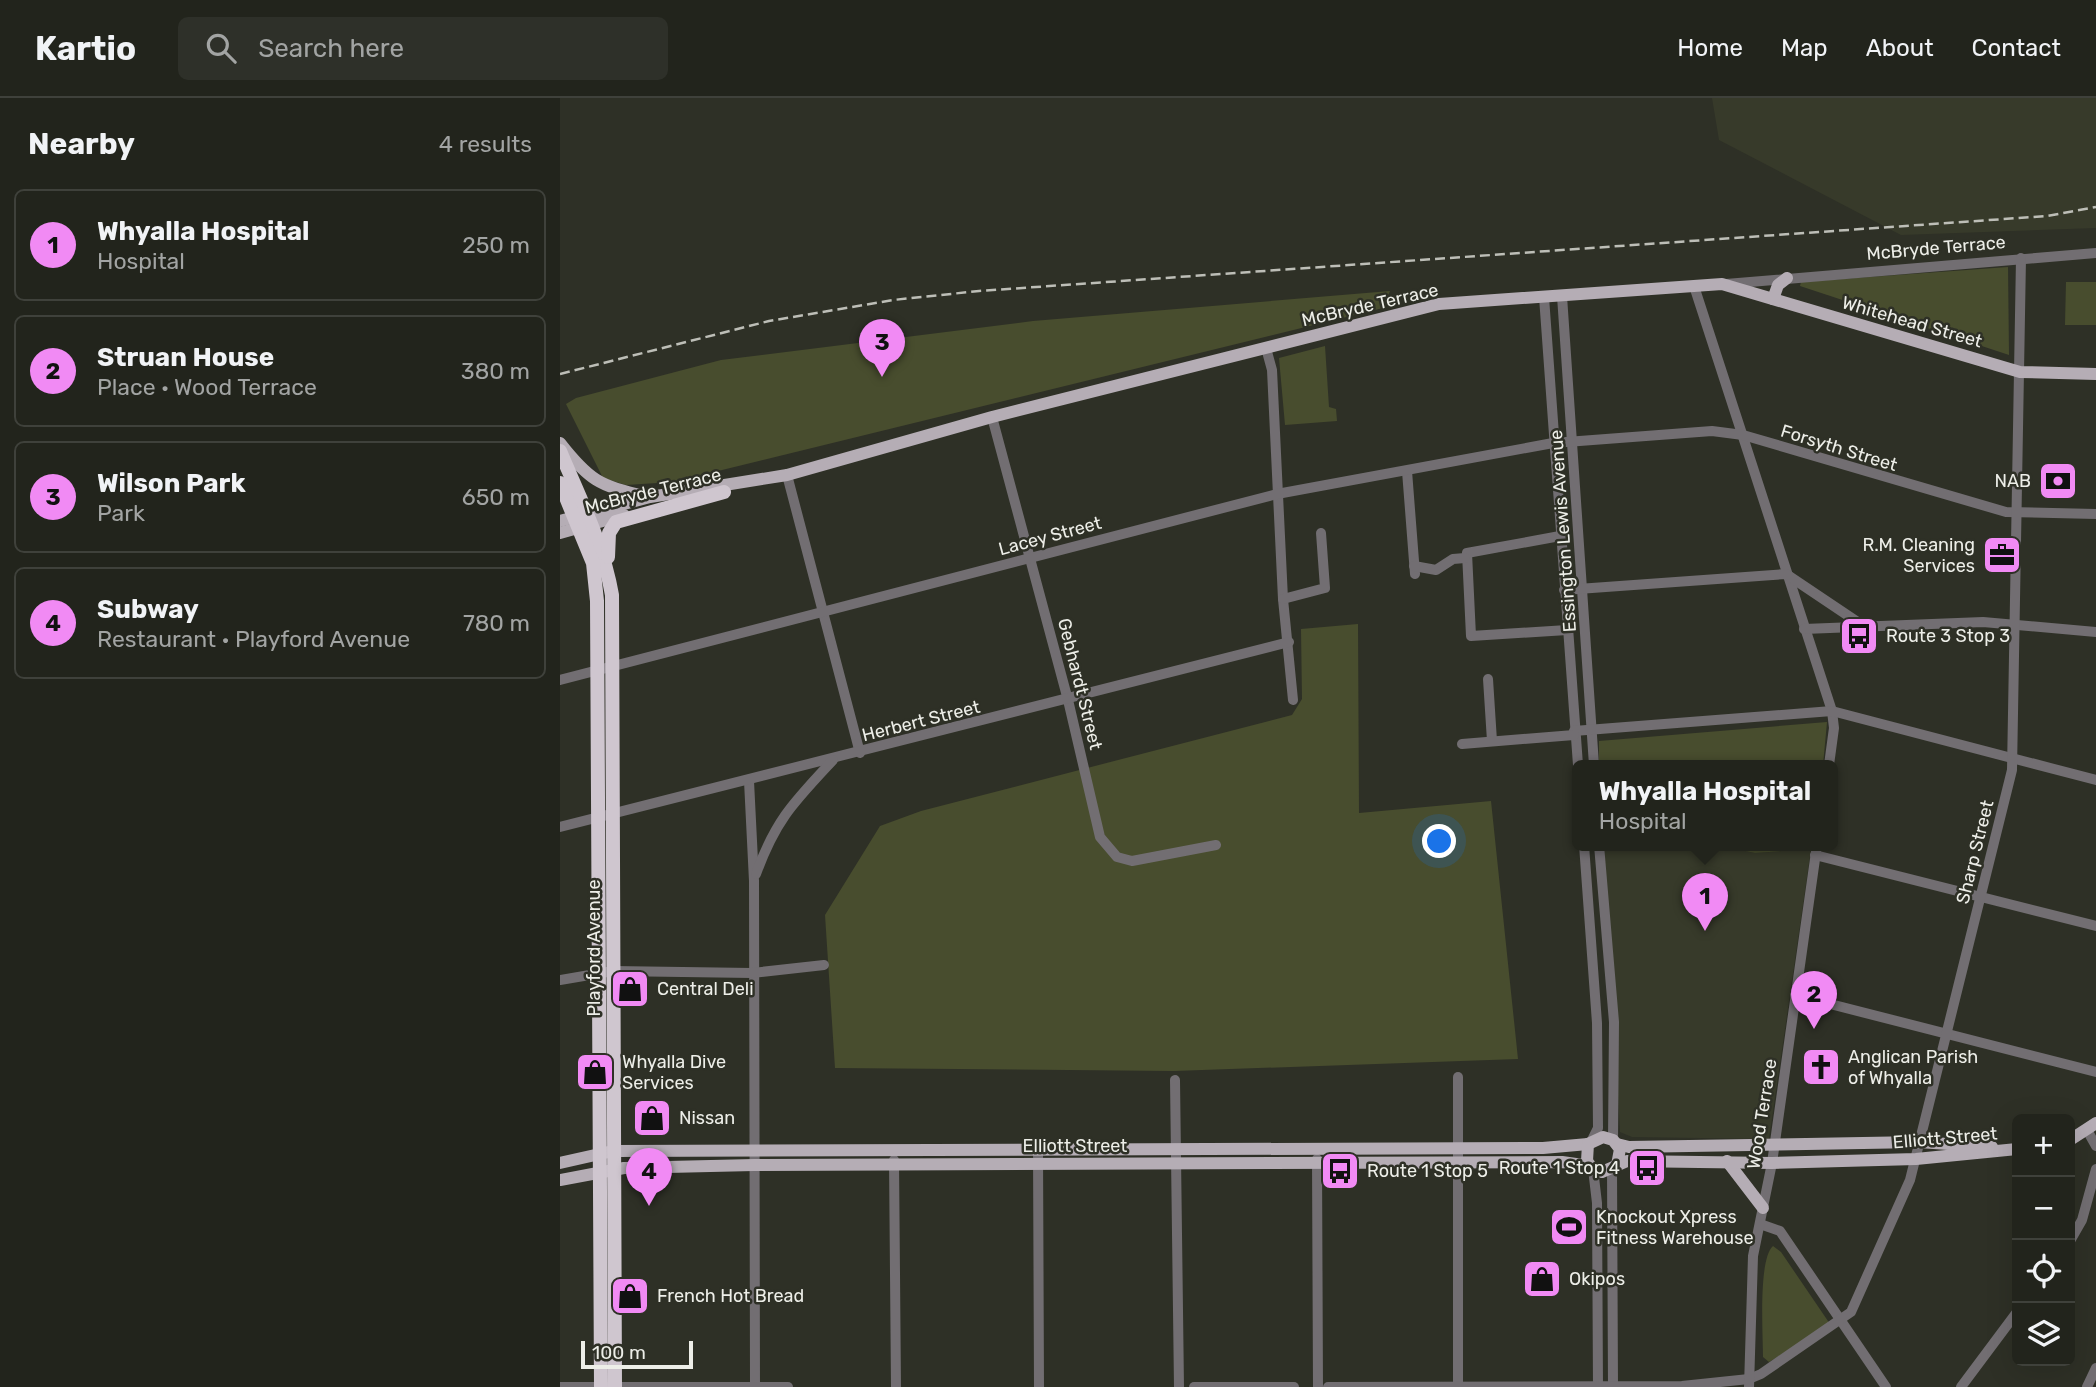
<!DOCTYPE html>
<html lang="en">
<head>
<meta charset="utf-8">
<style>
  body { margin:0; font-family:Rubik,sans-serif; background:#2e3029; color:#f1f3f6 }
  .controls { position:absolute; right:21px; bottom:21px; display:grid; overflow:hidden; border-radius:10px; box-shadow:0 7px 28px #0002 }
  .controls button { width:63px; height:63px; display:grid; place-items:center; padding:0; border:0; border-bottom:2px solid #3f413b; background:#22241c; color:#f1f3f6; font:35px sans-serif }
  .scale { position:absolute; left:21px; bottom:18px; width:112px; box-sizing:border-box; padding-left:7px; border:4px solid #edeee8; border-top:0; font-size:19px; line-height:24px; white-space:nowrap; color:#edeee8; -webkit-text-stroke:5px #2e3026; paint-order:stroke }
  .you { position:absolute; left:880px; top:744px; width:24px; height:24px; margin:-18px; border:5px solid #fff; border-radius:50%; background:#1a73e8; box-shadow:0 0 0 10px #1a73e833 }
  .badge { display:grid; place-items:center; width:46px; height:46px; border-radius:50%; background:#f18af4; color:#111; font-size:23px; font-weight:700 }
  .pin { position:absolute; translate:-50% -58px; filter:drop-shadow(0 2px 4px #0008) }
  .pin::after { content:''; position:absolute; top:37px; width:24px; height:21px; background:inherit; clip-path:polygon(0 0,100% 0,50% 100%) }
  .popup { position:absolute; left:1012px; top:662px; width:266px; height:91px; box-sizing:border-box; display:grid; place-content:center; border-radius:10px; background:#22241c; filter:drop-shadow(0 2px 5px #0005); font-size:23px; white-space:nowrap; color:#a2a4a3 }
  .popup b { font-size:26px; color:#f1f3f6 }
  .popup::after { content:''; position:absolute; left:50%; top:100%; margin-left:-14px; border:14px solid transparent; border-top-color:#22241c }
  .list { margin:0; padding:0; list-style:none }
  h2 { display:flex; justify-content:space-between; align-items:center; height:91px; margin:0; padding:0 28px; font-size:30px }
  h2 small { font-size:23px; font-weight:400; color:#a2a4a3 }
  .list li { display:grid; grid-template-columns:46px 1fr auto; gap:21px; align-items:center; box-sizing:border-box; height:112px; margin:0 14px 14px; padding:0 14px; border:2px solid #3f413b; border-radius:10px }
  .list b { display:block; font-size:26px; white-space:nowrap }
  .list p { margin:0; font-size:23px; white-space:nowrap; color:#a2a4a3 }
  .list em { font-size:23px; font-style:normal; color:#a2a4a3 }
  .icon { flex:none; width:38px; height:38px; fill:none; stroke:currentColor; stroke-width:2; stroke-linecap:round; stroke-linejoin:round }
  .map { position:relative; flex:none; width:1536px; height:1289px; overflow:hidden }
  header { display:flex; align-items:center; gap:42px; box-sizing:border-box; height:98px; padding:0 35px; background:#22241c; border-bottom:2px solid #3f413b }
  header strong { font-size:33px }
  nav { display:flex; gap:38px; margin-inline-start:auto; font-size:24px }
  .search { width:490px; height:63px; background:#2e3029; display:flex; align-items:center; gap:18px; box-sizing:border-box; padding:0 24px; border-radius:10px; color:#a2a4a3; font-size:26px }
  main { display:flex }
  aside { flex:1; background:#22241c }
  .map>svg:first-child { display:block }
  .built { fill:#373a2a }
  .green { fill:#484d2e }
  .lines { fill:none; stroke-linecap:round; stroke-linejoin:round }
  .minor { stroke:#726e72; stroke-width:10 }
  .major { stroke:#b5adb5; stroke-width:12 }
  .highway { stroke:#cfc6cf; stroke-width:14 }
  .rail { stroke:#bdbeb7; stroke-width:2.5; stroke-dasharray:10 5; stroke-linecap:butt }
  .labels { text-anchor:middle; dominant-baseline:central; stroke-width:5; stroke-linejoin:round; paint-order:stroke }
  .street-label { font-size:18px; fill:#edeee8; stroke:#2e3026 }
  .poi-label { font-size:18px; fill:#edeee8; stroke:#2e3026; text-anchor:start }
</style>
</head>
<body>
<header>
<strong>Kartio</strong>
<div class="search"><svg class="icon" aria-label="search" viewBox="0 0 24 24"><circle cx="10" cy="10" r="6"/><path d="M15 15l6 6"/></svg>Search here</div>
<nav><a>Home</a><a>Map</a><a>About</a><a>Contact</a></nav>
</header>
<main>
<aside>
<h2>Nearby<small>4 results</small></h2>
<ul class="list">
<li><span class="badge">1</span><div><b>Whyalla Hospital</b><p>Hospital</p></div><em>250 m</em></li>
<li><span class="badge">2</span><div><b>Struan House</b><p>Place · Wood Terrace</p></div><em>380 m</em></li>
<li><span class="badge">3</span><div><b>Wilson Park</b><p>Park</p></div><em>650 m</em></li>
<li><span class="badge">4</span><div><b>Subway</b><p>Restaurant · Playford Avenue</p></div><em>780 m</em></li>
</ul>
</aside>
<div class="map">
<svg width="1536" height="1289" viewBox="0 0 1536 1289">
  <rect width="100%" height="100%" fill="#2e3026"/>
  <g class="built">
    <path d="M1152,0H1536V130L1341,137L1159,42Z"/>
    <path d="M1044,747H1156L1195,755L1251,751L1209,1041L1072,1039L1060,1034Z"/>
  </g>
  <g class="green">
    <path d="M1448,169L1449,257L1240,188L1241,184Z"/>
    <path d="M1506,184H1536V227H1505Z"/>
    <path d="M830,193L823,210L113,384L66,387L43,380L6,306L16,300L161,262L473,223Z"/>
    <path d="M765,248L769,309L776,311L777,323L725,327L719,260Z"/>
    <path d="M798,526L799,715L931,703L958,961L614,973L275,970L265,817L320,728L361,713L732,617L742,601L741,531Z"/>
    <path d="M1267,624L1263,667H1039V643Z"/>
    <path d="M1156,747H1251V751L1195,755Z"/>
    <path d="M1213,1148L1221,1154L1270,1226L1209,1264L1203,1259C1203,1237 1198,1161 1213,1148Z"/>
  </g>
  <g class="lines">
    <g class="minor">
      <path d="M1166,186L1536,155"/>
      <path d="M1134,188L1272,613L1274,630L1269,667"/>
      <path d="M1002,198L1034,667"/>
      <path d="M984,199L1018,667"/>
      <path d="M706,250L712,272L723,501L733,602"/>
      <path d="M432,319L508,602L540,739L557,759L572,763L656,747"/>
      <path d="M847,373L855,476"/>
      <path d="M227,377L300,655"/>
      <path d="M1000,438L907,455L911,538L1007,532"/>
      <path d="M854,468L876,472L893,461L905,460"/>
      <path d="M1004,492L1226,476L1302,527"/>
      <path d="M723,501L765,490L761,435"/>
      <path d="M1244,531L1423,524L1536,534"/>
      <path d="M928,581L932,643"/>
      <path d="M0,582L717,396L993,345L1152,333L1183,337L1446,414L1536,416"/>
      <path d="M1014,633L1272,613L1536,682"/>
      <path d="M902,646L1014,637"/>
      <path d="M189,683L194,783L195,1289"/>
      <path d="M0,729L729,544"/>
      <path d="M1024,747L1037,925L1038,1030L1032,1042"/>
      <path d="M1039,747L1054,924L1053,1042"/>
      <path d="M1255,757L1536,828"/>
      <path d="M196,776C216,721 234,704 273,662"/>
      <path d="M0,882L53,873L192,875L264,867"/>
      <path d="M1235,897L1536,974"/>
      <path d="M898,979V1289"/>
      <path d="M615,982L619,1289"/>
      <path d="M1527,1032L1536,1048"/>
      <path d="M478,1051L479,1289"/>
      <path d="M757,1061L758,1289"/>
      <path d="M334,1062L336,1289"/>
      <path d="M1033,1071L1037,1105L1038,1289"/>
      <path d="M1052,1071L1053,1289"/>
      <path d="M1200,1126L1220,1133L1326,1289"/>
      <path d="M1510,1143L1522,1122L1536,1071"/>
      <path d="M0,1289H228"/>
      <path d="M634,1289H734"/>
      <path d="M768,1289L1122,1288L1189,1281L1201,1276L1291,1214L1350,1082L1452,672L1461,160"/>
      <path d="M1189,1289L1193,1158L1212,1065L1257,747"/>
      <path d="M1401,1289L1457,1214"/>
      <path d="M1527,1289L1536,1270"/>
    </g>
    <g class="major">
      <path d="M1213,201L1218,187L1227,180"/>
      <path d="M0,345C28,381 40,389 85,398"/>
      <path d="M0,423L90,399L227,377L432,319L879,206L1162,186L1460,274L1536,276"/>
      <path d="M0,435L64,417"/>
      <path d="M1510,1042L1536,1025"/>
      <path d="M1057,1046L1069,1049L1359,1044L1432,1049"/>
      <path d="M1167,1063L1203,1110"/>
      <path d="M0,1065L53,1053L983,1050L1028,1046"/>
      <path d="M1057,1067L1060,1051L1053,1042L1043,1039L1028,1046L1027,1063L1033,1071L1042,1074L1067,1063L1212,1065L1356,1061L1457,1051"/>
      <path d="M0,1082L64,1070L194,1067L1002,1064L1030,1068"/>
    </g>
    <g class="highway">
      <path d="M0,353C20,401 43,445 52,497L55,1289"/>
      <path d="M0,385L33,465L37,503L41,1289"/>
      <path d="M48,459L49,435L56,424L164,394"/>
    </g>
    <path class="rail" d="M0,276L209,223L333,202L419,193L1487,118L1536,109"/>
  </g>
  <defs>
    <symbol id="bank-square" viewBox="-11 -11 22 22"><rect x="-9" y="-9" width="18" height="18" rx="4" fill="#f18af4" stroke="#2e3026"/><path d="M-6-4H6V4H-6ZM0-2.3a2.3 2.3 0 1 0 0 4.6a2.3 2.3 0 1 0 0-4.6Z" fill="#111"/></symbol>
    <symbol id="office-square" viewBox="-11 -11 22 22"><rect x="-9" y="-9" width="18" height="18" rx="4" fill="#f18af4" stroke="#2e3026"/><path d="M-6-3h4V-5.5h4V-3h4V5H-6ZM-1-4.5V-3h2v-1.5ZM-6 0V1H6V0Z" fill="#111"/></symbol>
    <symbol id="bus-square" viewBox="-11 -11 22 22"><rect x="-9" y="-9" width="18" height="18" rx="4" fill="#f18af4" stroke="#2e3026"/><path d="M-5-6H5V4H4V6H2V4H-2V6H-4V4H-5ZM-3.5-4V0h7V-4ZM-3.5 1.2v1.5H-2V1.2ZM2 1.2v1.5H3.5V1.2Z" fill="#111"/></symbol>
    <symbol id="shop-square" viewBox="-11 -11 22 22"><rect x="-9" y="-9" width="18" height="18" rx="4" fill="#f18af4" stroke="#2e3026"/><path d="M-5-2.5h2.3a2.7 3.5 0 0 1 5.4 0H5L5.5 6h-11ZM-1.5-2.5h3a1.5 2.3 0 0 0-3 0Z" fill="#111"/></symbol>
    <symbol id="church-square" viewBox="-11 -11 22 22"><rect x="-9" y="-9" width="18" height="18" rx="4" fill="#f18af4" stroke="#2e3026"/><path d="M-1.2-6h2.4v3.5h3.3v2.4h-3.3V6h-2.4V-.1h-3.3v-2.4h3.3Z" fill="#111"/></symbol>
    <symbol id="stadium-square" viewBox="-11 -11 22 22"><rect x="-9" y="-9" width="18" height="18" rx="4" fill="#f18af4" stroke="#2e3026"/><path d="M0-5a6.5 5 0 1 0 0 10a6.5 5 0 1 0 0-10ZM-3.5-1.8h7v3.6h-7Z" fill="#111"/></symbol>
  </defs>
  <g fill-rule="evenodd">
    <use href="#bank-square" x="1476" y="361" width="44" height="44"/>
    <use href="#office-square" x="1420" y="435" width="44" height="44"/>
    <use href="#bus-square" x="1277" y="516" width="44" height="44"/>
    <use href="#shop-square" x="48" y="869" width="44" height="44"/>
    <use href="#church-square" x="1239" y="947" width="44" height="44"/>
    <use href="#shop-square" x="13" y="952" width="44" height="44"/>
    <use href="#shop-square" x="70" y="998" width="44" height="44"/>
    <use href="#bus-square" x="1065" y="1048" width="44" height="44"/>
    <use href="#bus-square" x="758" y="1051" width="44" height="44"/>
    <use href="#stadium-square" x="987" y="1107" width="44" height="44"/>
    <use href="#shop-square" x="960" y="1159" width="44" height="44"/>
    <use href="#shop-square" x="48" y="1176" width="44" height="44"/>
  </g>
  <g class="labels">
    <g class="street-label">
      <text transform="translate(1376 150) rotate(-5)">McBryde Terrace</text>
      <text transform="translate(810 207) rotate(-13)">McBryde Terrace</text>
      <text transform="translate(1352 224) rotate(16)">Whitehead Street</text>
      <text transform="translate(1279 350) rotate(17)">Forsyth Street</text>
      <text transform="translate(93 393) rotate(-14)">McBryde Terrace</text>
      <text transform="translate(1003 433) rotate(-94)">Essington Lewis Avenue</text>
      <text transform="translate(490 438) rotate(-15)">Lacey Street</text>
      <text transform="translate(520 586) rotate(76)">Gebhardt Street</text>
      <text transform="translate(361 623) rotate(-14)">Herbert Street</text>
      <text transform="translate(1415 754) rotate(-76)">Sharp Street</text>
      <text transform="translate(34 850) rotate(-90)">Playford Avenue</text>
      <text transform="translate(1202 1016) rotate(-81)">Wood Terrace</text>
      <text transform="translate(1385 1040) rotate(-5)">Elliott Street</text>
      <text x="515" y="1048">Elliott Street</text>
    </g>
    <g class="poi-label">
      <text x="1471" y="383" text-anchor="end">NAB</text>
      <text x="1415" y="447" text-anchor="end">R.M. Cleaning<tspan x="1415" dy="21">Services</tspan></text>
      <text x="1326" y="538">Route 3 Stop 3</text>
      <text x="97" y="891">Central Deli</text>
      <text x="1288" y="959">Anglican Parish<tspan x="1288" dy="21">of Whyalla</tspan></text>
      <text x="62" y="964">Whyalla Dive<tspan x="62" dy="21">Services</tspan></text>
      <text x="119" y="1020">Nissan</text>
      <text x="1060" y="1070" text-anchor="end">Route 1 Stop 4</text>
      <text x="807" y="1073">Route 1 Stop 5</text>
      <text x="1036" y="1119">Knockout Xpress<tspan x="1036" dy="21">Fitness Warehouse</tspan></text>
      <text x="1009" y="1181">Okipos</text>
      <text x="97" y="1198">French Hot Bread</text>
    </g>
  </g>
</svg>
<div class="controls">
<button>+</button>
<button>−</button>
<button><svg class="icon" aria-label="locate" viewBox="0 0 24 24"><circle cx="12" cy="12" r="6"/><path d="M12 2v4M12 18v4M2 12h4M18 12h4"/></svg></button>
<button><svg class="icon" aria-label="layers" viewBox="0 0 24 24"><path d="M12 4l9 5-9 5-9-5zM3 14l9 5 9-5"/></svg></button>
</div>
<div class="scale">100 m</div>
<div class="you"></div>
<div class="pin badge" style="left:1145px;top:833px">1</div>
<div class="popup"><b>Whyalla Hospital</b>Hospital</div>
<div class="pin badge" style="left:1254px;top:931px">2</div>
<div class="pin badge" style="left:322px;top:279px">3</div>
<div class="pin badge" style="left:89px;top:1108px">4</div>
</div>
</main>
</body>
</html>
